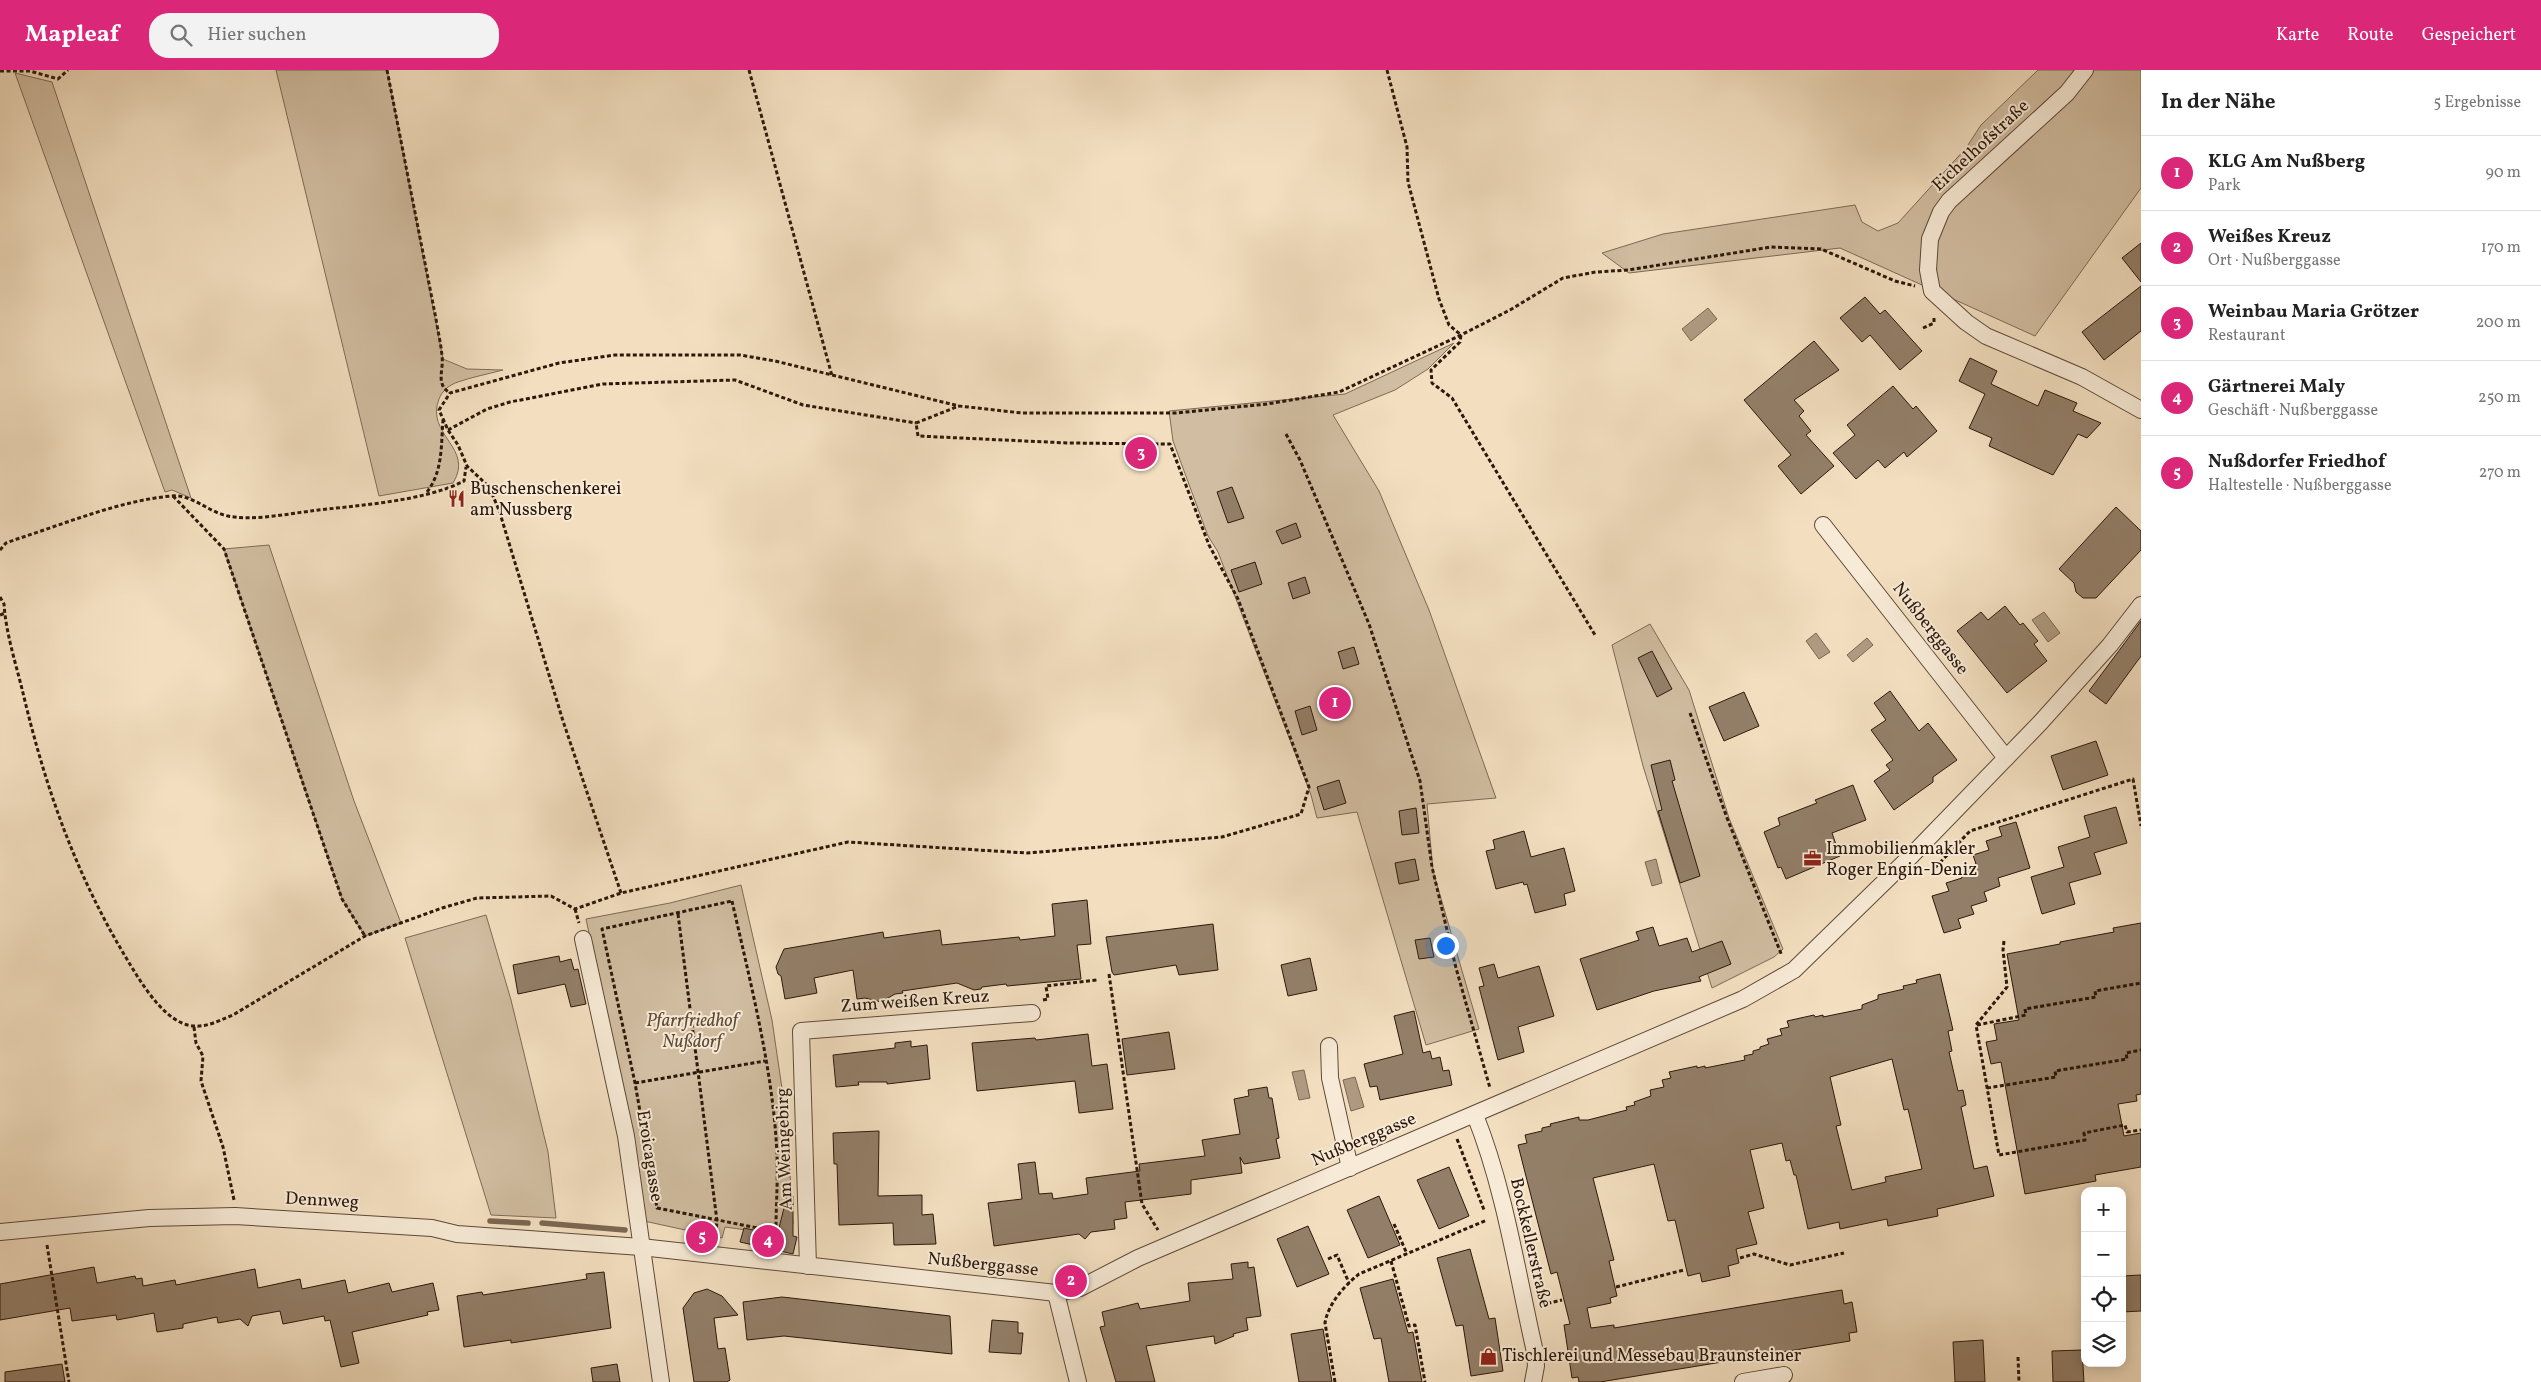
<!DOCTYPE html>
<html lang="de">
<head>
<meta charset="utf-8">
<style>
  body { margin:0; font-family:Vollkorn,serif; background:#f2f2f2; color:#222 }
  .controls { position:absolute; right:15px; bottom:15px; display:grid; overflow:hidden; border-radius:10px; box-shadow:0 2px 12px #0003 }
  .controls button { width:45px; height:45px; display:grid; place-items:center; padding:0; border:0; border-bottom:1px solid #e0e0e0; background:#fff; color:#222; font:25px sans-serif }
  .you { position:absolute; left:1445px; top:875px; width:18px; height:18px; margin:-12px; border:4px solid #fff; border-radius:50%; background:#1a73e8; box-shadow:0 0 0 8px #1a73e833 }
  .badge { display:grid; place-items:center; width:32px; height:32px; border-radius:50%; background:#db2777; color:#fff; font-size:16px; font-weight:700 }
  .pin { position:absolute; translate:-50% -50%; border:2px solid #fff; box-shadow:0 1px 5px #0006 }
  .list { margin:0; padding:0; list-style:none }
  h2 { display:flex; justify-content:space-between; align-items:center; height:65px; margin:0; padding:0 20px; font-size:21px }
  h2 small { font-size:16px; font-weight:400; color:#767676 }
  .list li { display:grid; grid-template-columns:32px 1fr auto; gap:15px; align-items:center; box-sizing:border-box; height:75px; padding:0 20px; border-top:1px solid #e0e0e0 }
  .list b { display:block; font-size:19px; white-space:nowrap }
  .list p { margin:0; font-size:16px; white-space:nowrap; color:#767676 }
  .list em { font-size:16px; font-style:normal; color:#767676 }
  .icon { flex:none; width:28px; height:28px; fill:none; stroke:currentColor; stroke-width:2; stroke-linecap:round; stroke-linejoin:round }
  .map { position:relative; flex:none; width:2141px; height:1312px; overflow:hidden }
  header { display:flex; align-items:center; gap:30px; box-sizing:border-box; height:70px; padding:0 25px; background:#db2777; color:#fff }
  header strong { font-size:24px }
  nav { display:flex; gap:28px; margin-inline-start:auto; font-size:18px }
  .search { width:350px; height:45px; background:#f2f2f2; display:flex; align-items:center; gap:12px; box-sizing:border-box; padding:0 18px; border-radius:20px; color:#767676; font-size:19px }
  main { display:flex }
  aside { flex:1; background:#fff }
  .map>svg:first-child { display:block }
  .green { fill:#d1bda1; stroke:#7e6a56 }
  .water { fill:#af9b82; stroke:#7b6752 }
  .lines { fill:none; stroke-linecap:round; stroke-linejoin:round }
  .stream { stroke:#7b6752; stroke-width:5.5 }
  .building { fill:#937f69; stroke:#2c180b; fill-rule:evenodd }
  .minor-casing { stroke:#5e4a38; stroke-width:18 }
  .path { stroke:#2c180b; stroke-width:3; stroke-dasharray:4 2.5; stroke-linecap:butt }
  .minor { stroke:#f7ead6; stroke-width:16 }
  .labels { text-anchor:middle; dominant-baseline:central; stroke-width:4; stroke-linejoin:round; paint-order:stroke }
  .street-label { font-size:18px; fill:#2c180b; stroke:#f7ead6 }
  .poi-label { font-size:18px; fill:#2c180b; stroke:#f7ead6; text-anchor:start }
  .park-label { font-size:18px; font-style:italic; fill:#5e4a38; stroke:#f7ead6 }
</style>
</head>
<body>
<header>
<strong>Mapleaf</strong>
<div class="search"><svg class="icon" aria-label="search" viewBox="0 0 24 24"><circle cx="10" cy="10" r="6"/><path d="M15 15l6 6"/></svg>Hier suchen</div>
<nav><a>Karte</a><a>Route</a><a>Gespeichert</a></nav>
</header>
<main>
<div class="map">
<svg width="2141" height="1312" viewBox="0 0 2141 1312">
  <rect width="100%" height="100%" fill="#f3dfc0"/>
  <filter id="stains"><feTurbulence type="fractalNoise" baseFrequency=".004" numOctaves="4"/><feColorMatrix values="0 0 0 0 .2 0 0 0 0 .09 0 0 0 0 .02 0 0 0 .5 -.17"/></filter>
  <radialGradient id="worn" r=".72"><stop offset=".6" stop-color="#630" stop-opacity="0"/><stop offset="1" stop-color="#630" stop-opacity=".3"/></radialGradient>
  <g class="green">
    <path d="M276,0H387L443,289L467,299L503,300C488,304 472,307 458,312C449,315 442,321 439,329C425,365 475,378 453,413L379,426Z"/>
    <path d="M2038,0H2141V118L2035,266L1840,178L1629,203L1602,183L1663,164L1855,135L1862,152L1878,161L1898,153L1966,78L1981,55Z"/>
    <path d="M15,3L52,12L191,428L172,420L165,422Z"/>
    <path d="M1454,273L1428,299L1395,320L1333,345L1379,421L1429,540L1496,728L1427,734L1433,801L1479,959L1426,975L1357,742L1317,748L1311,725L1218,482L1208,466L1173,371L1169,341L1345,324Z"/>
    <path d="M269,475L354,731L401,853L365,866L342,829L224,479Z"/>
    <path d="M1650,554L1689,620L1729,748L1783,879L1774,887L1712,918L1643,696L1612,575Z"/>
    <path d="M741,815L772,950L787,1053L793,1154L778,1162L768,1160L767,1163L725,1157L722,1168L644,1151L618,1001L586,849L670,833Z"/>
    <path d="M486,845L511,930L548,1082L556,1148L491,1145L405,868Z"/>
  </g>
  <g class="water">
    <path d="M1708,238L1717,249L1691,271L1682,259Z"/>
    <path d="M2044,542L2060,563L2048,572L2032,550Z"/>
    <path d="M1816,563L1830,582L1819,589L1806,571Z"/>
    <path d="M1867,568L1873,575L1853,592L1847,585Z"/>
    <path d="M1656,789L1662,813L1652,816L1645,792Z"/>
    <path d="M1304,1000L1310,1028L1299,1030L1292,1002Z"/>
    <path d="M1355,1007L1364,1037L1351,1041L1343,1010Z"/>
  </g>
  <g class="lines">
    <g class="stream">
      <path d="M490,1151L528,1153"/>
      <path d="M542,1153L625,1160"/>
    </g>
  </g>
  <g class="building">
    <path d="M2141,173V212L2122,188Z"/>
    <path d="M2141,216V261L2104,290L2082,262Z"/>
    <path d="M1865,227L1880,244L1885,240L1922,281L1900,300L1870,265L1862,272L1840,248Z"/>
    <path d="M1814,271L1839,300L1794,330L1804,341L1799,346L1811,361L1806,365L1834,396L1801,424L1778,396L1791,385L1744,330Z"/>
    <path d="M1970,288L1997,301L1991,314L2038,336L2045,320L2077,333L2073,341L2101,353L2087,368L2078,364L2053,405L1989,376L1992,368L1969,358L1985,324L1959,311Z"/>
    <path d="M1893,316L1913,339L1916,336L1937,361L1907,387L1904,382L1885,398L1878,390L1856,409L1833,383L1855,365L1847,355Z"/>
    <path d="M1232,417L1244,448L1228,453L1217,422Z"/>
    <path d="M2116,437L2141,461V480L2096,528H2083L2076,522L2074,513L2059,499Z"/>
    <path d="M1296,453L1301,467L1282,474L1276,461Z"/>
    <path d="M1255,492L1262,514L1239,522L1231,500Z"/>
    <path d="M1305,507L1310,523L1293,529L1288,513Z"/>
    <path d="M2005,536L2020,555L2023,553L2038,571L2034,574L2047,591L2007,623L1957,561L1981,542L1988,550Z"/>
    <path d="M2141,551V586L2106,634L2089,621Z"/>
    <path d="M1354,577L1359,594L1343,599L1338,582Z"/>
    <path d="M1652,581L1672,619L1657,627L1638,588Z"/>
    <path d="M1890,621L1919,661L1928,653L1957,690L1933,707V712L1894,740L1874,711L1890,700L1886,695L1893,690L1871,660L1886,650L1874,633Z"/>
    <path d="M1744,622L1759,656L1724,671L1709,637Z"/>
    <path d="M1310,636L1317,660L1302,665L1295,641Z"/>
    <path d="M2096,671L2108,705L2063,720L2051,686Z"/>
    <path d="M1670,690L1675,710L1672,711L1700,806L1680,813L1658,741L1662,740L1651,695Z"/>
    <path d="M1339,710L1346,733L1324,740L1317,717Z"/>
    <path d="M1853,715L1866,750L1832,763L1840,786L1786,809L1781,797L1778,798L1764,762L1780,755L1778,748L1817,733L1815,730Z"/>
    <path d="M2116,737L2127,773L2094,783L2101,804L2069,813L2075,834L2042,844L2031,807L2064,797L2058,777L2090,767L2084,746Z"/>
    <path d="M1416,738L1419,763L1402,765L1399,741Z"/>
    <path d="M2016,752L2030,798L1998,808L2000,816L1984,822L1987,831L1971,836L1974,844L1958,849L1961,858L1944,863L1932,826L1949,821L1946,813L1962,808L1960,799L1976,794L1973,785L1989,780L1986,771L2002,766L1999,757Z"/>
    <path d="M1524,761L1531,787L1564,778L1575,821L1564,824L1566,835L1535,843L1527,814L1524,815L1523,812L1496,819L1486,781L1495,779L1493,770Z"/>
    <path d="M1415,789L1419,810L1399,814L1395,793Z"/>
    <path d="M1087,830L1091,874L1077,875L1081,909L1007,916L1006,914L982,917L981,919L974,920L957,913L902,921L903,923L895,924L881,932L865,928L857,929L853,900L814,908L817,923L785,929L781,906L778,904L776,897L784,879L883,862L884,868L940,860L942,875L1019,867L1020,870L1055,866L1052,834Z"/>
    <path d="M2141,853V1024L2136,1025L2137,1031L2118,1034L2124,1066L2141,1063V1097L2095,1105L2096,1111L2025,1124L2001,992L1991,994L1986,972L1997,970L1994,954L2019,950L2007,884L2060,874V872L2114,862L2113,858Z"/>
    <path d="M1213,854L1218,900L1179,905L1176,895L1114,905L1112,902L1106,867Z"/>
    <path d="M1653,857L1659,876L1687,868L1692,882L1722,871L1731,894L1699,907L1701,911L1654,921L1597,940L1580,889L1639,870L1636,862Z"/>
    <path d="M1430,868L1434,887L1419,889L1415,870Z"/>
    <path d="M559,886L560,892L571,889L574,900L578,899L586,934L571,937L565,914L518,924L513,895Z"/>
    <path d="M1310,888L1317,920L1288,926L1281,895Z"/>
    <path d="M1494,894L1498,908L1539,896L1554,946L1518,957L1524,982L1498,990L1479,917L1484,916L1479,898Z"/>
    <path d="M1940,904L1953,960L1948,961L1952,981L1949,982L1958,1021L1963,1020L1966,1035L1961,1037L1974,1099L1987,1096L1994,1126L1937,1139L1938,1146L1888,1156L1887,1149L1840,1159L1839,1152L1808,1159L1796,1105H1794L1790,1090L1786,1091L1782,1073L1750,1080L1764,1138L1748,1142L1757,1174L1736,1179L1739,1193L1728,1196L1730,1206L1702,1212L1700,1203L1688,1206L1675,1150L1668,1151L1654,1094L1593,1108L1614,1190L1609,1191L1617,1226L1610,1228L1611,1233L1587,1238L1591,1258L1614,1255V1258L1842,1220L1844,1234L1852,1232L1857,1262L1849,1263L1850,1271L1600,1312H1579L1578,1307L1572,1308L1564,1255L1570,1254L1557,1202L1551,1204L1518,1075L1527,1073L1525,1065L1542,1061V1058L1551,1056L1550,1054L1579,1047V1050H1588L1627,1040L1626,1037L1635,1035L1634,1032L1651,1026L1650,1020L1664,1017L1662,1010L1671,1008L1669,1002L1697,996V998L1705,996V998L1745,990L1744,986L1753,984V981L1760,979V977L1769,974L1767,969L1782,965L1780,959L1789,957L1787,951L1814,945L1815,947L1823,945V947L1862,939V935L1878,929V925L1904,919L1903,916L1917,913L1916,910ZM1892,989L1904,1040L1908,1039L1922,1099L1885,1107L1886,1112L1852,1120L1836,1056L1841,1055L1830,1007Z"/>
    <path d="M1414,941L1423,983L1430,981L1432,989L1440,987L1443,1001L1449,1000L1452,1015L1380,1030L1377,1016L1370,1017L1364,994L1403,984L1394,946Z"/>
    <path d="M1169,962L1175,999L1127,1005L1122,969Z"/>
    <path d="M1088,964L1092,996L1107,994L1113,1039L1079,1043L1075,1011L977,1021L972,973L1035,968L1036,970Z"/>
    <path d="M911,971V977L927,975L930,1009L887,1014V1012H858L859,1015L836,1017L833,985L895,978V973Z"/>
    <path d="M1267,1017L1269,1028H1272L1279,1068L1276,1069L1280,1088L1244,1094L1240,1087L1242,1103L1191,1110V1124L1125,1132L1127,1148L1114,1150L1115,1159L1091,1162L1085,1169L1079,1164L994,1176L988,1133L1022,1129L1018,1094L1035,1092L1039,1124L1052,1123L1053,1129L1088,1124L1086,1108L1140,1101L1139,1094L1205,1086L1202,1070L1240,1064L1234,1029L1249,1026L1248,1020Z"/>
    <path d="M879,1061L878,1126L922,1125V1145L933,1144L936,1174L894,1175L893,1153L839,1155L837,1094H834L833,1063Z"/>
    <path d="M1449,1097L1469,1146L1439,1159L1417,1110Z"/>
    <path d="M787,1126H793V1166L797,1167L793,1184L740,1172L744,1158L767,1163L768,1160L778,1162Z"/>
    <path d="M1379,1126L1400,1175L1368,1188L1347,1140Z"/>
    <path d="M1308,1156L1329,1204L1297,1217L1277,1169Z"/>
    <path d="M1470,1179L1489,1249L1495,1248L1503,1301L1471,1306L1463,1255L1456,1256L1437,1188Z"/>
    <path d="M1248,1192V1198L1254,1197L1261,1246L1246,1248L1248,1260L1233,1264L1234,1266L1215,1274L1214,1266L1146,1276L1155,1312H1116L1100,1257L1105,1256L1102,1242L1138,1233L1140,1239L1190,1231L1188,1213L1233,1209L1231,1194Z"/>
    <path d="M94,1197L97,1213L135,1206L136,1209L142,1208L143,1216L175,1210L176,1215L255,1199L258,1218L300,1209L302,1219L345,1210L348,1223L389,1213L392,1222L433,1213L439,1240L427,1242L428,1245L352,1262L359,1293L341,1297L330,1250L325,1251L324,1246L283,1254L280,1241L252,1246L248,1256L240,1249L218,1253L217,1247L183,1254V1258L157,1262L154,1243L117,1250L116,1245L72,1251L70,1238L0,1250V1214Z"/>
    <path d="M604,1202L611,1258L511,1273V1270L464,1277L457,1226L482,1222L483,1225L587,1209L586,1204Z"/>
    <path d="M2141,1205V1241L2122,1242V1206Z"/>
    <path d="M1393,1209L1408,1263L1413,1262L1422,1312H1389L1381,1268L1374,1269L1360,1218Z"/>
    <path d="M707,1219L722,1226L738,1245L714,1248L718,1279L725,1278L730,1310L727,1312H694L683,1238L694,1223Z"/>
    <path d="M782,1227L950,1246L952,1284L784,1266L747,1270L743,1232Z"/>
    <path d="M992,1250L1018,1252V1263H1023L1021,1284L989,1282Z"/>
    <path d="M1323,1259L1332,1312H1299L1291,1264Z"/>
    <path d="M1983,1270L1985,1312H1955L1953,1272Z"/>
    <path d="M2082,1280L2084,1312H2053L2052,1281Z"/>
    <path d="M62,1294L65,1312H5V1302Z"/>
    <path d="M617,1294L620,1312H593L591,1298Z"/>
  </g>
  <g class="lines">
    <defs>
      <g id="minor">
        <path d="M2085,0L2067,23L1949,131L1941,142L1930,169L1928,200L1932,221L1966,252L1986,266L2082,307L2141,340"/>
        <path d="M1823,455L2006,688"/>
        <path d="M583,869L626,1066L661,1312"/>
        <path d="M1329,976L1330,1008L1350,1098"/>
        <path d="M1475,1045C1505,1120 1517,1203 1535,1282L1536,1296L1533,1312"/>
        <path d="M0,1162L149,1148L235,1146L432,1158L457,1164L641,1177L1056,1223L1080,1218L1138,1188L1743,929L1794,900L1912,785L2040,653L2110,575L2141,535"/>
        <path d="M808,1196L801,961L1032,943"/>
        <path d="M1056,1223L1078,1312"/>
        <path d="M1743,1312L1784,1305"/>
      </g>
    </defs>
    <use href="#minor" class="minor-casing"/>
    <g class="path">
      <path d="M387,0L436,249C438,262 441,274 442,286C444,300 435,314 450,323"/>
      <path d="M749,0L832,306"/>
      <path d="M1387,0L1407,77L1408,112L1439,229L1449,255L1461,265L1460,272L1431,300L1432,313L1452,328L1595,565"/>
      <path d="M0,1H30L58,9L68,0"/>
      <path d="M1923,258L1934,253V247"/>
      <path d="M448,360L487,339L510,332L603,314L735,310L803,335L916,353"/>
      <path d="M1286,364L1300,390L1369,554L1420,711L1432,797L1456,898L1490,1018"/>
      <path d="M427,422C443,401 441,375 443,350"/>
      <path d="M173,426L224,479L342,829L365,866"/>
      <path d="M0,480L6,473L17,469C67,453 119,431 171,426C192,424 208,442 228,446C252,451 287,444 311,441C357,435 423,432 464,411L466,397"/>
      <path d="M0,527L4,534C6,564 16,594 23,623C46,720 76,805 128,891C140,911 160,944 182,953C200,961 216,952 233,945L365,866L442,838L477,828L551,826L575,839L621,823L848,772L1027,783L1222,767L1301,744L1309,717L1238,529L1209,475L1170,374L1068,373L918,366L916,353L959,336"/>
      <path d="M0,545L5,543"/>
      <path d="M1690,643L1727,748L1782,886"/>
      <path d="M1931,802L1970,761L2133,709L2141,756"/>
      <path d="M621,823L563,651L499,440L489,417L467,396L458,375L448,360L439,340L450,323L559,293L615,285H740L775,291L959,336L1022,343H1176L1267,334L1339,322L1461,265L1510,240L1563,208L1596,202L1628,200L1771,177L1821,179L1895,211L1915,216"/>
      <path d="M732,831C750,911 774,1004 777,1086C778,1110 776,1134 776,1158L763,1159L657,1138L635,1013L602,859Z"/>
      <path d="M575,839L579,853"/>
      <path d="M678,844L717,1151L715,1169"/>
      <path d="M2004,871L2003,880L2007,917L1976,955L1999,1085L2085,1070L2084,1063L2125,1055L2127,1062L2141,1060"/>
      <path d="M1109,904L1142,1134L1158,1160"/>
      <path d="M1043,930L1048,929L1046,916L1097,910"/>
      <path d="M1977,955L2026,945L2025,939L2096,927L2095,921L2141,913"/>
      <path d="M194,957L196,973L203,986L201,1011L223,1077L234,1130"/>
      <path d="M635,1013L765,991"/>
      <path d="M1987,1018L2056,1007L2055,1001L2127,989L2126,983L2141,980"/>
      <path d="M1457,1069L1484,1140"/>
      <path d="M1394,1154L1407,1184"/>
      <path d="M47,1175L69,1312"/>
      <path d="M1740,1188L1754,1184L1790,1195L1844,1183"/>
      <path d="M1328,1189L1337,1185L1349,1213"/>
      <path d="M1391,1191L1409,1256L1415,1255L1425,1312"/>
      <path d="M1616,1217L1684,1200"/>
      <path d="M1541,1235L1562,1230"/>
      <path d="M2018,1287L2019,1312"/>
      <path d="M1335,1312L1325,1253C1328,1234 1344,1216 1359,1204L1487,1150"/>
    </g>
    <use href="#minor" class="minor"/>
  </g>
  <defs>
    <symbol id="restaurant-bare" viewBox="-9 -9 18 18"><path d="M-5-6h1v4h1v-4h1v4h1v-4h1v5L-1.5 .5V6h-2V.5L-5-1ZM5-6V6H3V1.5H1.5Q1.5-4 5-6Z" fill="#8f2418" stroke="#f7ead6" stroke-width="2.5" paint-order="stroke"/></symbol>
    <symbol id="office-bare" viewBox="-9 -9 18 18"><path d="M-6-3h4V-5.5h4V-3h4V5H-6ZM-1-4.5V-3h2v-1.5ZM-6 0V1H6V0Z" fill="#8f2418" stroke="#f7ead6" stroke-width="2.5" paint-order="stroke"/></symbol>
    <symbol id="shop-bare" viewBox="-9 -9 18 18"><path d="M-5-2.5h2.3a2.7 3.5 0 0 1 5.4 0H5L5.5 6h-11ZM-1.5-2.5h3a1.5 2.3 0 0 0-3 0Z" fill="#8f2418" stroke="#f7ead6" stroke-width="2.5" paint-order="stroke"/></symbol>
  </defs>
  <g fill-rule="evenodd">
    <use href="#restaurant-bare" x="444" y="416" width="25" height="25"/>
    <use href="#office-bare" x="1800" y="776" width="25" height="25"/>
    <use href="#shop-bare" x="1476" y="1274" width="25" height="25"/>
  </g>
  <g class="labels">
    <g class="street-label">
      <text transform="translate(1981 76) rotate(-43)">Eichelhofstraße</text>
      <text transform="translate(1930 559) rotate(52)">Nußberggasse</text>
      <text transform="translate(915 932) rotate(-4)">Zum weißen Kreuz</text>
      <text transform="translate(1364 1070) rotate(-23)">Nußberggasse</text>
      <text transform="translate(785 1079) rotate(-92)">Am Weingebirg</text>
      <text transform="translate(649 1086) rotate(81)">Eroicagasse</text>
      <text transform="translate(322 1131) rotate(3)">Dennweg</text>
      <text transform="translate(1530 1173) rotate(77)">Bockkellerstraße</text>
      <text transform="translate(983 1195) rotate(6)">Nußberggasse</text>
    </g>
    <g class="poi-label">
      <text x="470" y="419">Buschenschenkerei<tspan x="470" dy="21">am Nussberg</tspan></text>
      <text x="1826" y="779">Immobilienmakler<tspan x="1826" dy="21">Roger Engin-Deniz</tspan></text>
      <text x="1502" y="1286">Tischlerei und Messebau Braunsteiner</text>
    </g>
    <g class="park-label">
      <text x="692" y="951">Pfarrfriedhof<tspan x="692" dy="21">Nußdorf</tspan></text>
    </g>
  </g>
  <rect width="100%" height="100%" filter="url(#stains)"/>
  <rect width="100%" height="100%" fill="url(#worn)"/>
</svg>
<div class="controls">
<button>+</button>
<button>−</button>
<button><svg class="icon" aria-label="locate" viewBox="0 0 24 24"><circle cx="12" cy="12" r="6"/><path d="M12 2v4M12 18v4M2 12h4M18 12h4"/></svg></button>
<button><svg class="icon" aria-label="layers" viewBox="0 0 24 24"><path d="M12 4l9 5-9 5-9-5zM3 14l9 5 9-5"/></svg></button>
</div>
<div class="you"></div>
<div class="pin badge" style="left:1335px;top:633px">1</div>
<div class="pin badge" style="left:1071px;top:1211px">2</div>
<div class="pin badge" style="left:1141px;top:383px">3</div>
<div class="pin badge" style="left:768px;top:1171px">4</div>
<div class="pin badge" style="left:702px;top:1167px">5</div>
</div>
<aside>
<h2>In der Nähe<small>5 Ergebnisse</small></h2>
<ul class="list">
<li><span class="badge">1</span><div><b>KLG Am Nußberg</b><p>Park</p></div><em>90 m</em></li>
<li><span class="badge">2</span><div><b>Weißes Kreuz</b><p>Ort · Nußberggasse</p></div><em>170 m</em></li>
<li><span class="badge">3</span><div><b>Weinbau Maria Grötzer</b><p>Restaurant</p></div><em>200 m</em></li>
<li><span class="badge">4</span><div><b>Gärtnerei Maly</b><p>Geschäft · Nußberggasse</p></div><em>250 m</em></li>
<li><span class="badge">5</span><div><b>Nußdorfer Friedhof</b><p>Haltestelle · Nußberggasse</p></div><em>270 m</em></li>
</ul>
</aside>
</main>
</body>
</html>
